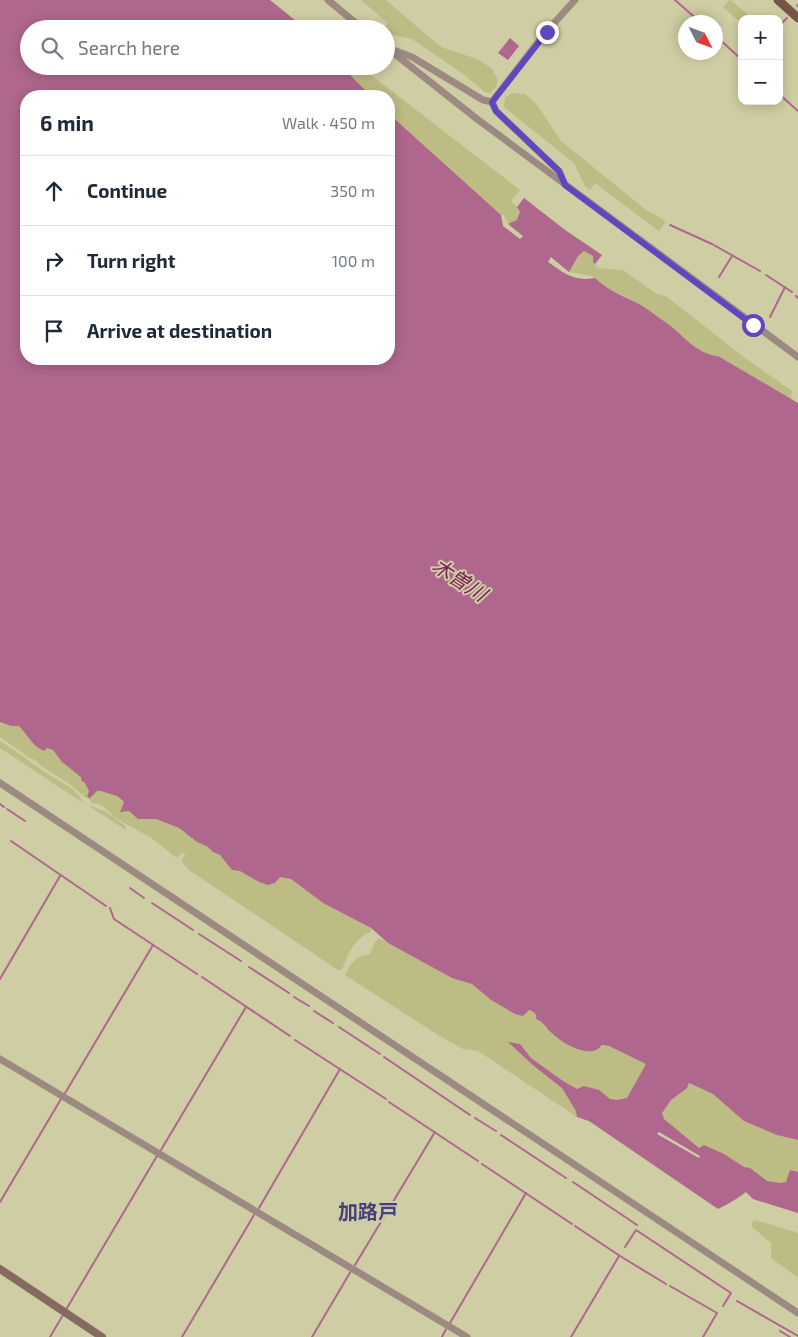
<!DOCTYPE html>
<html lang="en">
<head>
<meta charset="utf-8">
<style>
  body { margin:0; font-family:"Exo 2","Noto Sans JP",sans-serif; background:#f2f2f3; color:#1f2937 }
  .controls { position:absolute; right:15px; top:15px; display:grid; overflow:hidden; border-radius:10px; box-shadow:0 2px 12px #0003 }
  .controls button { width:45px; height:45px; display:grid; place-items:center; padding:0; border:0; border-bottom:1px solid #e0e1e3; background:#fff; color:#1f2937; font:25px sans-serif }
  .compass { position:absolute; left:678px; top:15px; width:45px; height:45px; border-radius:50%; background:#fff; box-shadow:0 2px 12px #0003; rotate:132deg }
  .stop { position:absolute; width:15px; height:15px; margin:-11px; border:4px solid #6047c0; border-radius:50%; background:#fff }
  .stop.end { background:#6047c0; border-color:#fff; box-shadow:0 1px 5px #0008 }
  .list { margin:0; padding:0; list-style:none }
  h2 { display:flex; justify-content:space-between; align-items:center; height:65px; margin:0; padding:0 20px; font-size:21px }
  h2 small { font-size:16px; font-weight:400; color:#747a83 }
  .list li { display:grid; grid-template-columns:32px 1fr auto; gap:15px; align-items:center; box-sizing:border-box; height:70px; padding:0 20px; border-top:1px solid #e0e1e3 }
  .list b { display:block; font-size:19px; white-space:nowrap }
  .list em { font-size:16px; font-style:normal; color:#747a83 }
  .icon { flex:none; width:28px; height:28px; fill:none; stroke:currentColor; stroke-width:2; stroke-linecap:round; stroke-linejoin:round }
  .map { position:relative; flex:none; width:798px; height:1337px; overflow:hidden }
  .search { position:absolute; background:#fff; box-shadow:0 2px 12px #0003; left:20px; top:20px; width:375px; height:55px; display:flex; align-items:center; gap:12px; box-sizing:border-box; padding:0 18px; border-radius:28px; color:#747a83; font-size:19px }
  .panel { position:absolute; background:#fff; box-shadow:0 2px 12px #0003; left:20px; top:90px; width:375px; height:275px; border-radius:20px }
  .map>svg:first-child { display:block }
  .green { fill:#bdbc84 }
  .water { fill:#af678d }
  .pier { fill:#cecda3 }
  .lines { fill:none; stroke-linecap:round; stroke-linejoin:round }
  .stream { stroke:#af678d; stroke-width:2 }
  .tertiary { stroke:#9c8a82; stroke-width:7 }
  .secondary { stroke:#856b5f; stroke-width:8 }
  .primary { stroke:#745546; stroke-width:9 }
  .route { stroke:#6047c0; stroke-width:6 }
  .labels { text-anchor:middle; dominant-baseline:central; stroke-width:4; stroke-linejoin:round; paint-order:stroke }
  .water-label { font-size:20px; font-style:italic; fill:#7a2157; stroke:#cecda3 }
  .neighbourhood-label { font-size:20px; font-weight:bold; fill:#48407d; stroke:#cecda3 }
</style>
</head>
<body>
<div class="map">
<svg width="798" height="1337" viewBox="0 0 798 1337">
  <rect width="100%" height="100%" fill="#cecda3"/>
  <g class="green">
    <path d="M361,0H386L437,44L444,48L477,59L494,70L493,72L498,79L496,87L490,93L485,92L466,76L412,39L387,34L386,29H384L388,23Z"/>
    <path d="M730,0L751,17L749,19H742V24L723,7Z"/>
    <path d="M322,66H359L520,190L511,201L517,207L524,198L565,230L602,255L595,264L597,268L623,270L655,293L667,297L745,358L792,391L791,399L718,356L710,355L698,349L686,341L668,324L632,300L601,285L592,276L569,272L555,260L557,255C543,247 507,231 504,215H501L389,117V96H364Z"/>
    <path d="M512,93H519L522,95L524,93L537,105L561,141L646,210L666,221L659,231L595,183L590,190L585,186L574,163L504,107L505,98Z"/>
    <path d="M0,722L11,726L19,725L46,748L53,750L62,762L117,796L121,801L179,828L197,842L208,847L213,852L240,866L291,879L323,903L371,928V932C362,935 355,942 350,951C346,957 346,964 341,970H338L189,870L182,862L183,857L186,856L182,852L178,857H175C166,850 156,840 146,835C136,829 125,824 115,817C107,811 103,803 92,803L87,797L86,798L71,785L40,765L35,760L27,756L0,737Z"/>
    <path d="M0,741C17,751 32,764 48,774C60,782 77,788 83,803L0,748Z"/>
    <path d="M89,806C103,809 115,817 126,827V830Z"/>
    <path d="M379,938L452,978L467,980L602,1045L609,1046L651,1066L642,1093L589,1121L577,1117L478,1051L463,1049L438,1035L345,975C350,963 357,956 370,954L375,942Z"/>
    <path d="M680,1079L798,1133V1213L753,1199L746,1192C739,1197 732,1200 726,1205L668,1141L654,1110Z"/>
    <path d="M755,1220L798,1233V1278L771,1258V1243L752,1227V1223Z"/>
  </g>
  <g class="water">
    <path d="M0,0H270L306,29H29V66H341L371,96H26V359H389V114L501,215L503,226L520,239L523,236L508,224L517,220L520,212L517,207L524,198L565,230L602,255L595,264L593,262V256L584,251L578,256L569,272L551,257L548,262C564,273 574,282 595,278C605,288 618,294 631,300C643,305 656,316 667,323C684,336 696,354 718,356L798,403V1140L777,1135L744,1121L713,1094L689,1083L687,1088L671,1100L662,1113L664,1119L699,1148L704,1145L724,1154L744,1167L750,1168L767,1181L780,1183L786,1182L790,1170L798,1172V1213L753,1199L746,1192C737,1199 728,1204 718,1209L589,1121L577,1117L576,1111L562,1088L534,1066L508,1042L520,1044L531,1058L563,1081L577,1089L584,1086L599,1090L610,1099L617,1100L627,1098L646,1064L609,1046L602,1045C599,1048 596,1051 592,1051C580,1053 561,1042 553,1034C545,1028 546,1023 536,1019C537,1013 534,1012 529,1010L523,1016L515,1014L491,1000L472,984L452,978L388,943L371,928L323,903L291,879L280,877L275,883L268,885L259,882L240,871L232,870L220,855L213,852L208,847L197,842L179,828L156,819H138L129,811L120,812L124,802L117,796L101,791H97L90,798L87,797L89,791L85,783L81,780V777L62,762L53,750L47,748L44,751C32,746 28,735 19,726H11L0,722Z"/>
    <path d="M510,38L519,46L508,60L498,53Z"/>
  </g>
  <path class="pier" d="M659,1132L700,1156L699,1158L657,1134Z"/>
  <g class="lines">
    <g class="stream">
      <path d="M675,0L700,22"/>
      <path d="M797,6L798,5"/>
      <path d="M779,26L787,18"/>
      <path d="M716,36L742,60"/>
      <path d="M779,94L798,111"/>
      <path d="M670,225L712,244L760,271"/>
      <path d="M766,275L792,292"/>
      <path d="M719,277L732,256"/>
      <path d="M796,296L798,298"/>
      <path d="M770,317L785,287"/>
      <path d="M0,804L4,807"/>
      <path d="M7,809L25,821"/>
      <path d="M11,841L106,906"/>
      <path d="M130,888L144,898"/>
      <path d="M152,903L193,930"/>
      <path d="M110,908L114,919L197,974"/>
      <path d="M199,934L241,961"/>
      <path d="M249,967L289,993"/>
      <path d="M202,977L290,1036"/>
      <path d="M0,979L60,876"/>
      <path d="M294,997L309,1006"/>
      <path d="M314,1011L333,1023"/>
      <path d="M339,1027L380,1054"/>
      <path d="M295,1040L386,1099"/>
      <path d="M384,1057L470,1115"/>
      <path d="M64,1095L153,945"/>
      <path d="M389,1102L478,1161"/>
      <path d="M475,1118L496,1131"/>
      <path d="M501,1135L566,1178"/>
      <path d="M161,1150L246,1007"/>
      <path d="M482,1164L572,1224"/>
      <path d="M573,1182L637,1225"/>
      <path d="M0,1202L61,1099"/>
      <path d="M259,1208L340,1069"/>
      <path d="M575,1226L620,1256L666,1284"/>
      <path d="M625,1247L636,1230L731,1293L723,1306"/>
      <path d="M355,1265L435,1132"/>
      <path d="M670,1286L717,1313L703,1337"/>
      <path d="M737,1301L798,1336"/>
      <path d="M67,1308L157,1156"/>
      <path d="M450,1323L526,1193"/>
      <path d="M780,1331L790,1337"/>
      <path d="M50,1337L63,1315"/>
      <path d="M182,1337L254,1215"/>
      <path d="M312,1337L351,1271"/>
      <path d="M442,1337L446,1329"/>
      <path d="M571,1337L619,1256"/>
    </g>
    <g class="tertiary">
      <path d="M328,0L363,29"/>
      <path d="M386,47L477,119L798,357"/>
      <path d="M393,50L412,57L483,100L492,102"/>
      <path d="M492,102L545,33L575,0"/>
      <path d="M492,102L496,111L559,171L564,182"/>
      <path d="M0,783L798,1313"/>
      <path d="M0,1059L467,1337"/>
    </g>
    <path class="secondary" d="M0,1269L102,1337"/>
    <path class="primary" d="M778,0L798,18"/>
  </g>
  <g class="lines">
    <path class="route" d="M547,32L492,102L496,111L559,171L565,185L753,325"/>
  </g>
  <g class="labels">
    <g class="water-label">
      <text transform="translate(460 579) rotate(33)">木曽川</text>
    </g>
    <g class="neighbourhood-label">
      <text x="368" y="1211">加路戸</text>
    </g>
  </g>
</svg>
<div class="controls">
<button>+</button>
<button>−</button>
</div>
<svg class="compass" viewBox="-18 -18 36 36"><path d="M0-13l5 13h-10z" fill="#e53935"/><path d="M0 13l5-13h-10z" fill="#747a83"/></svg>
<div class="stop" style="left:753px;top:325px"></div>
<div class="stop end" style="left:547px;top:32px"></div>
<div class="search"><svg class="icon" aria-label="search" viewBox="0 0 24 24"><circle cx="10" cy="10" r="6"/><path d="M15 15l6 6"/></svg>Search here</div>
<section class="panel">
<h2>6 min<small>Walk · 450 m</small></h2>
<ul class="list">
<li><svg class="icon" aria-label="ahead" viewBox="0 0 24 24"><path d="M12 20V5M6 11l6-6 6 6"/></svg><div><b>Continue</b></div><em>350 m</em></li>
<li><svg class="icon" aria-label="right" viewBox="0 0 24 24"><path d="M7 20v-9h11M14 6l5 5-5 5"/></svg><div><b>Turn right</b></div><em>100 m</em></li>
<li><svg class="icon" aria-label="arrive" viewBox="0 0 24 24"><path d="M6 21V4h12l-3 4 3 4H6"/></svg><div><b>Arrive at destination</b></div></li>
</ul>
</section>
</div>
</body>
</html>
